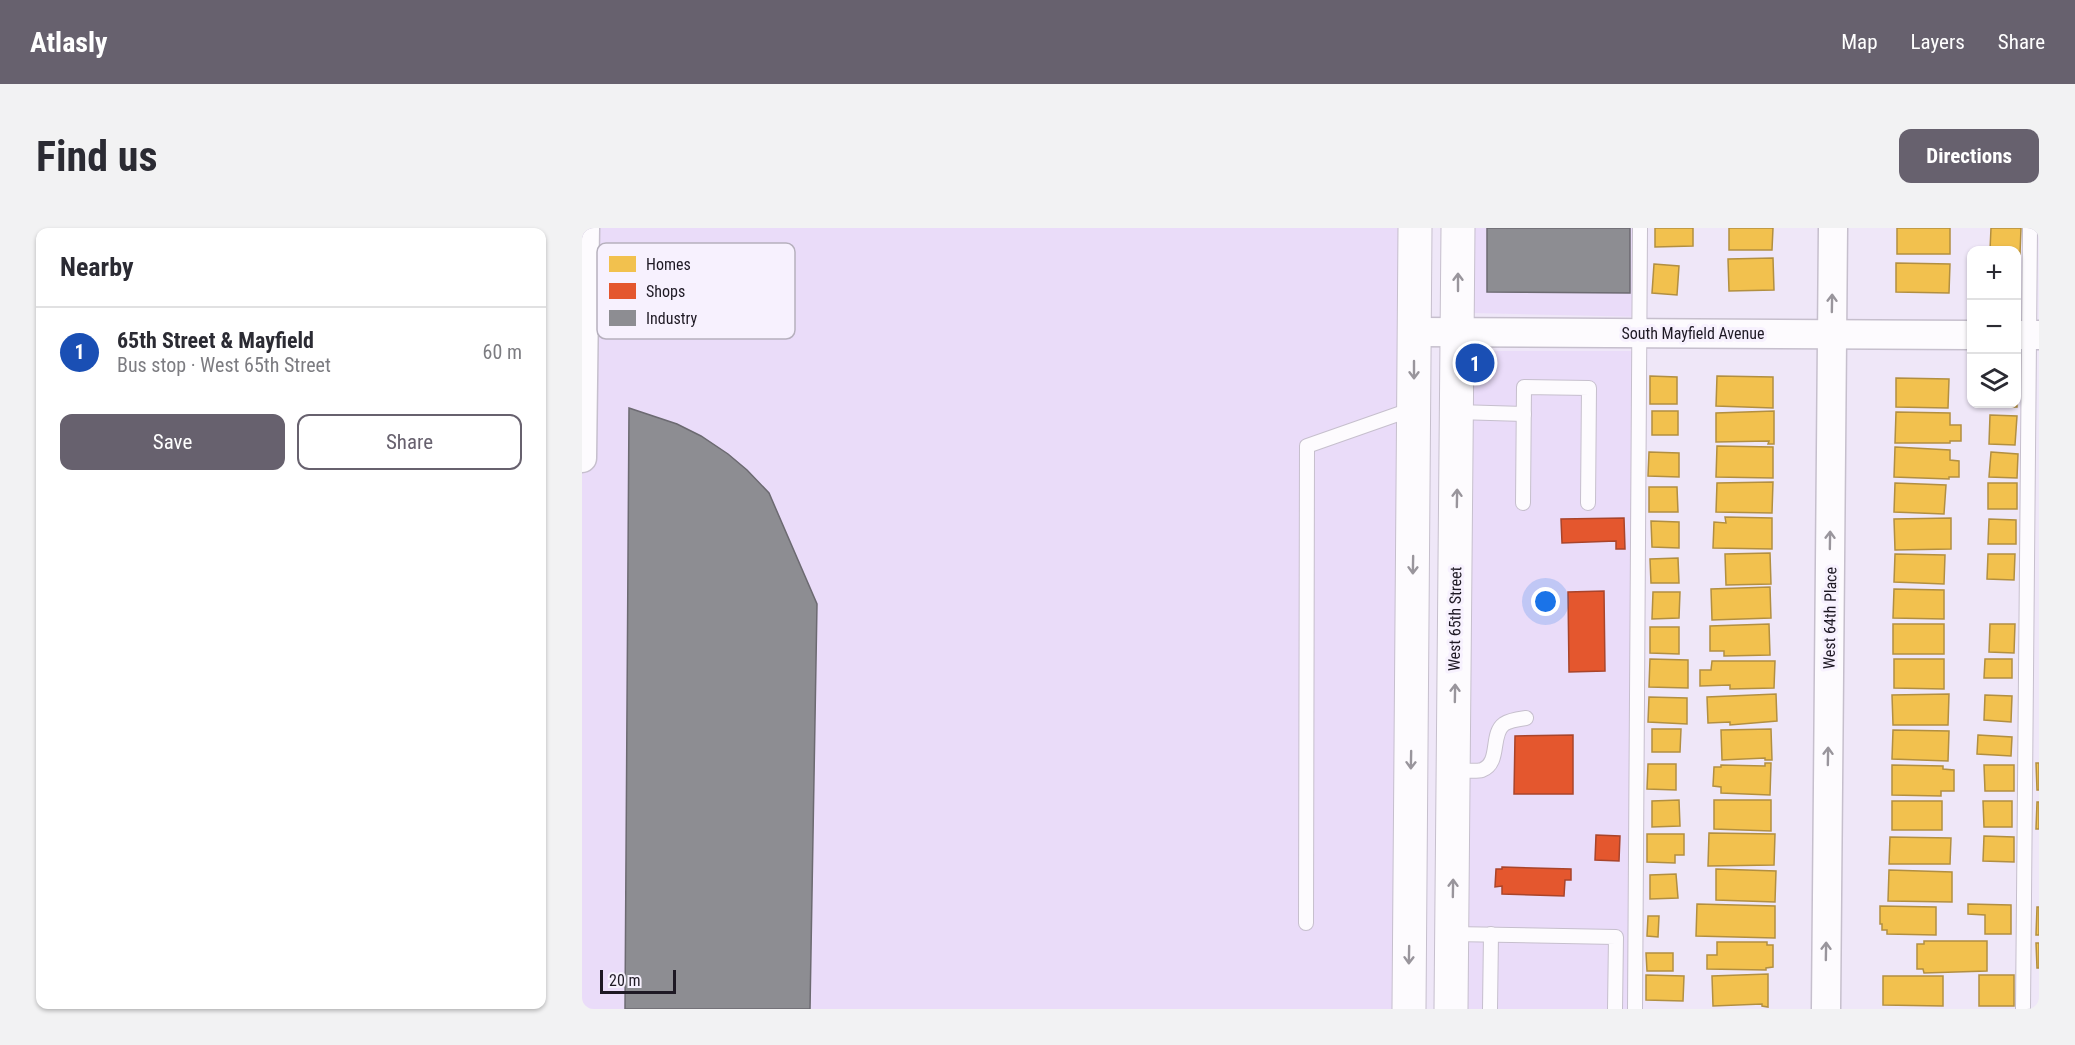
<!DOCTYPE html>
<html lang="en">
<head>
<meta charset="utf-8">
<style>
  body { margin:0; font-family:"Roboto Condensed",sans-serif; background:#f2f2f3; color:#2b2b33 }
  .controls { position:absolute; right:18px; top:18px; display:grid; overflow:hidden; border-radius:12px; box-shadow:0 2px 4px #0004 }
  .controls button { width:54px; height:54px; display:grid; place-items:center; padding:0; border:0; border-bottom:2px solid #e1e1e2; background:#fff; color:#2b2b33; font:30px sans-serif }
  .scale { position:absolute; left:18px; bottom:15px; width:76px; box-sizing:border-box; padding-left:6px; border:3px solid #1e1924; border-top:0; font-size:16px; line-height:21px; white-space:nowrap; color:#1e1924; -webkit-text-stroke:4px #f7f1fe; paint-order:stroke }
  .you { position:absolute; left:964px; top:374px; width:21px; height:21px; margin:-15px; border:4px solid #fff; border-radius:50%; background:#1a73e8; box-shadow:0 0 0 9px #1a73e833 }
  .badge { display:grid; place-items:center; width:39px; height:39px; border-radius:50%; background:#67616e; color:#fff; font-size:20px; font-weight:700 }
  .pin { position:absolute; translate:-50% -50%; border:3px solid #fff; box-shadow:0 2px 6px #0006 }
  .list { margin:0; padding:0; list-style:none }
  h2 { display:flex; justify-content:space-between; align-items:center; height:78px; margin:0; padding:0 24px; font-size:26px }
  h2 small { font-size:20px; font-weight:400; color:#7c7c81 }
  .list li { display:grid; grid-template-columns:39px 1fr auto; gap:18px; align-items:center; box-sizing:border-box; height:90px; padding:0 24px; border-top:2px solid #e1e1e2 }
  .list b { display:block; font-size:22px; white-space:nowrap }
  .list p { margin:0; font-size:20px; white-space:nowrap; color:#7c7c81 }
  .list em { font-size:20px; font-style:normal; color:#7c7c81 }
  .actions { display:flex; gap:12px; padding:18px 24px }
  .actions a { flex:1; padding:14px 0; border:2px solid #67616e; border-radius:12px; text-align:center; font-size:21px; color:#67616e }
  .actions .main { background:#67616e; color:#fff }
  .icon { flex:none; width:33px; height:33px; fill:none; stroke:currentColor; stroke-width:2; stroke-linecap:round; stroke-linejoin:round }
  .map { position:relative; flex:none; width:1457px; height:781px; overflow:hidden; border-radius:12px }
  header { display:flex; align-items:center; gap:36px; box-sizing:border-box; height:84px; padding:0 30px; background:#67616e; color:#fff }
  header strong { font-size:28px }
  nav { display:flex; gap:33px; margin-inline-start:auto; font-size:21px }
  .intro { display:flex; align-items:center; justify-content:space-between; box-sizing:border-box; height:144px; padding:0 36px }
  h1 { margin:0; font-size:42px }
  .button { padding:15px 27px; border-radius:12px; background:#67616e; color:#fff; font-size:21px; font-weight:700 }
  main { display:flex; gap:36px; padding:0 36px }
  aside { flex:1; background:#fff; border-radius:12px; box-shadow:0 2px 4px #0004 }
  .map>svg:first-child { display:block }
  .built { fill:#eadcf9 }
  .homes { fill:#f2c14e; stroke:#b28f41; stroke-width:1.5 }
  .shops { fill:#e4572e; stroke:#a9442b; stroke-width:1.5 }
  .industry { fill:#8d8d92; stroke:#6c6a71; stroke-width:1.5 }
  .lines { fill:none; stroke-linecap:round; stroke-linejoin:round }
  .service-casing { stroke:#c6bfcd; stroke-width:16 }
  .minor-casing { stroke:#c6bfcd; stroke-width:31 }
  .tertiary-casing { stroke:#c6bfcd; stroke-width:35 }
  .service { stroke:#fdfbfe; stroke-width:14 }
  .minor { stroke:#fdfbfe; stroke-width:28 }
  .tertiary { stroke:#fdfbfe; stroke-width:33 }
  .oneway { stroke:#99959c }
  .labels { text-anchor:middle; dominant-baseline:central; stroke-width:6; stroke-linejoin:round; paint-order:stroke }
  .street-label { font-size:16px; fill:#1e1924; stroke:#f7f1fe }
  .key { fill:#f7f1fe; stroke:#b6b0bd; stroke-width:1.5 }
  .key-label { font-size:16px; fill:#1e1924 }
</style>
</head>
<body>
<header>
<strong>Atlasly</strong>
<nav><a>Map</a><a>Layers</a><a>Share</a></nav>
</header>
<div class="intro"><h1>Find us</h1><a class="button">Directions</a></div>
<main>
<aside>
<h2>Nearby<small></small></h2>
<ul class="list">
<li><span class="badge" style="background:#1a4fb4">1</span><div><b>65th Street &amp; Mayfield</b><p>Bus stop · West 65th Street</p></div><em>60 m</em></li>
</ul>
<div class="actions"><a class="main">Save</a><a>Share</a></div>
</aside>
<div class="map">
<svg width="1457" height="781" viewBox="0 0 1457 781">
  <rect width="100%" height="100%" fill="#efe7f8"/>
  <g class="built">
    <path d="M0,0H834L830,781H0Z"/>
    <path d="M892,0H1065L1064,89L891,85Z"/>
    <path d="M889,123H1064L1059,781H885Z"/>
  </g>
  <g class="homes">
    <path d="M1073,0H1111V18L1073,19Z"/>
    <path d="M1147,0H1191L1190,22H1147Z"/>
    <rect x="1315" y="0" width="53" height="26"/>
    <path d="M1409,0H1439L1438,26H1434V22H1408Z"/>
    <path d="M1191,30L1192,62L1147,63L1146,31Z"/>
    <path d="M1314,35L1368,36L1367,65L1314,64Z"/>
    <path d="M1072,36L1097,38L1095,67L1070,65Z"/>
    <rect x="1434" y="42" width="3" height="26"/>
    <path d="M1434,147L1435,179H1407V176H1434Z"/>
    <path d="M1068,148L1095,149V176H1068Z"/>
    <path d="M1135,148L1191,149V180L1134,178Z"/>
    <path d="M1314,150L1367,151L1366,180L1314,179Z"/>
    <rect x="1070" y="183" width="26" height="24"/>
    <path d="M1192,183V216H1186L1187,213L1134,214V185Z"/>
    <path d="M1314,184L1368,185V197H1379V213H1368V215H1313Z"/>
    <path d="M1408,187L1435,188L1433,217L1407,216Z"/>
    <path d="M1135,218L1191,219V250L1134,249Z"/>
    <path d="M1313,219L1368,222V232L1377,233V249H1367V251L1312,249Z"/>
    <path d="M1067,224L1097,225V249L1066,248Z"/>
    <path d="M1409,224L1436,226L1435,250L1407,249Z"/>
    <path d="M1191,254L1190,285L1134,284L1135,255Z"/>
    <path d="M1313,255L1364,257L1362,286L1312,284Z"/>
    <rect x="1406" y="255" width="29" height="26"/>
    <path d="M1067,259H1095L1096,284H1067Z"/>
    <path d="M1143,289L1190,290V321L1131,320L1132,294L1144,295Z"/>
    <path d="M1369,290V321L1313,322L1312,291Z"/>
    <path d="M1407,291L1434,292V316H1406Z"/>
    <path d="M1069,293L1097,294V320L1070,319Z"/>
    <path d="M1188,325L1189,356L1144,357L1143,326Z"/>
    <path d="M1313,326L1363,327L1362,356L1312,354Z"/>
    <path d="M1406,326H1433L1432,352L1405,351Z"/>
    <path d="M1096,330L1097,355H1069L1068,331Z"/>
    <path d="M1188,359L1189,390L1130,392L1129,361Z"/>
    <path d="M1312,361L1362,362V391L1311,390Z"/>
    <path d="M1071,364H1098L1097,390L1070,391Z"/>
    <path d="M1187,396L1188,427L1142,428V423H1128V398Z"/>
    <rect x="1311" y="396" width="51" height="30"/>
    <path d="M1408,396H1433L1432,425L1407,424Z"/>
    <path d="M1068,399H1097V426L1068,425Z"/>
    <path d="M1068,431L1106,432V460L1067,459Z"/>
    <path d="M1312,431H1362V461L1312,460Z"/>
    <path d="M1403,431H1430V450H1402Z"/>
    <path d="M1130,433H1193L1192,460L1148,461V457L1118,458V442H1129Z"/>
    <path d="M1194,466L1195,493L1148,497V494L1126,495L1125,469Z"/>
    <path d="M1367,466L1366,497H1311L1310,467Z"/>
    <path d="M1403,467L1430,468L1429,494L1402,492Z"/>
    <path d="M1067,469L1105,470V496L1066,494Z"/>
    <path d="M1070,501H1099L1098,524H1070Z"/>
    <path d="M1189,501L1190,532H1183V530L1140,532L1139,502Z"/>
    <path d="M1311,502L1367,503L1366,533L1310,531Z"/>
    <path d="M1396,507L1430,509L1429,528L1395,526Z"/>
    <path d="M1183,535H1189L1188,567L1139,565V559L1131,558L1132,539H1139V537L1183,538Z"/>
    <path d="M1454,535H1457V562H1455Z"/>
    <path d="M1066,536H1094V562L1065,561Z"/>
    <path d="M1310,537L1361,538V541L1372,542V563H1359V568L1310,567Z"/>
    <path d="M1402,537H1432V563H1403Z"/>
    <path d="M1097,572L1098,598L1070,599V573Z"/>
    <path d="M1132,572H1189V603L1132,601Z"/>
    <rect x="1310" y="573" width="50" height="29"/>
    <path d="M1401,573H1430V599H1402Z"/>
    <path d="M1455,574H1457V601H1454Z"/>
    <path d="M1127,605L1193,606L1192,637L1126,638Z"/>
    <path d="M1065,606H1102V627H1093V635L1065,634Z"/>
    <path d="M1402,608L1432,609V634L1401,633Z"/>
    <path d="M1308,609L1369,610L1368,636H1307Z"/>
    <path d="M1134,641L1194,643L1193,674L1134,672Z"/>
    <path d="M1307,642L1370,644V674L1306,673Z"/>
    <path d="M1094,646L1096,670L1068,671V647Z"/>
    <path d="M1115,676L1193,678V710L1114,708Z"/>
    <path d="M1386,676L1429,677V706H1403V687L1386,686Z"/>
    <path d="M1298,678L1354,679V707L1305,706V702H1300V696H1298Z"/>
    <path d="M1455,679H1457V707H1454Z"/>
    <path d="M1066,688H1077L1076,709L1065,708Z"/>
    <path d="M1342,713H1405V743L1342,745L1341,741H1335V716H1342Z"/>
    <path d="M1135,714H1185V717H1191V739L1184,740V742L1125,741V727H1135Z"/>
    <path d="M1454,715H1457V740H1455Z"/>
    <path d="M1064,725H1091V743H1065Z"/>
    <path d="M1186,746V779L1180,778V776L1131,778L1130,748Z"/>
    <path d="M1064,747L1102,748L1101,773L1064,772Z"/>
    <rect x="1397" y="747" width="35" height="31"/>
    <path d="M1301,748H1361V778L1301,777Z"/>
  </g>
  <g class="shops">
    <path d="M1042,290L1043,321H1034V313L980,315L979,291Z"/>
    <path d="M1022,363L1023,443L987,444L986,364Z"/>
    <path d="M991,507V566H932L933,508Z"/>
    <path d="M1014,607L1038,608L1037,633L1013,632Z"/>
    <path d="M920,639L989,641V652H983L982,668L920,666V658L913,659L914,641H920Z"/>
  </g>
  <g class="industry">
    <path d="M905,0H1048V65L905,64Z"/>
    <path d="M47,180L95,196L119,208L146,226L165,242L187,265L235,376L228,781H43Z"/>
  </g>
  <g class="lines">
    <defs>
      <g id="service">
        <path d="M875,184L942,186"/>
        <path d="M941,275L942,159L1007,160L1006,275"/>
        <path d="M872,542C880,542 893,544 900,542C919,535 908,506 922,496C928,492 937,491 944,490"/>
        <path d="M724,695L725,218L822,184L832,183"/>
        <path d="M870,706L1034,709L1033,781"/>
        <path d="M908,781L909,706"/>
        <path d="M1053,781L1058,0"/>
        <path d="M1441,781L1448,0"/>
      </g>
      <g id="minor">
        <path d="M833,104L1390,107"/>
        <path d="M1434,107H1457"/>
        <path d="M0,230L3,0"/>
        <path d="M1244,781L1251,0"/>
      </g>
      <g id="tertiary">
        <path d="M827,781L833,0"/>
        <path d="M869,781L876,0"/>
      </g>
    </defs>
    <use href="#service" class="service-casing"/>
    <use href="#minor" class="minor-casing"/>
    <use href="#tertiary" class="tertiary-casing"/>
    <use href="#service" class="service"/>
    <use href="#minor" class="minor"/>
    <use href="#tertiary" class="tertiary"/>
  </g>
  <defs><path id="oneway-shaft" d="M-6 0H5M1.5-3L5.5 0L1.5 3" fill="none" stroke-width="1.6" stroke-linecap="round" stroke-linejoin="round" transform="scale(1.5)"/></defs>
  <g class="oneway">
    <use href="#oneway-shaft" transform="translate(876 54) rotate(-90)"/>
    <use href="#oneway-shaft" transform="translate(1250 75) rotate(-89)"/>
    <use href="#oneway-shaft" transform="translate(832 142) rotate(90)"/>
    <use href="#oneway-shaft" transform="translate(875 270) rotate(-89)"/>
    <use href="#oneway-shaft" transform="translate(1248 312) rotate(-89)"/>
    <use href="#oneway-shaft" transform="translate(831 337) rotate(91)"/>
    <use href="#oneway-shaft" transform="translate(873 465) rotate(-89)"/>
    <use href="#oneway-shaft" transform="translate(1246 528) rotate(-89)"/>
    <use href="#oneway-shaft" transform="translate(829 532) rotate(91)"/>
    <use href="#oneway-shaft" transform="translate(871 660) rotate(-89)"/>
    <use href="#oneway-shaft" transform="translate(1244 723) rotate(-89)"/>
    <use href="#oneway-shaft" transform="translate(827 727) rotate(91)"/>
  </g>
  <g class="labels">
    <g class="street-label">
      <text x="1111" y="105">South Mayfield Avenue</text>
      <text transform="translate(1248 390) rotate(-89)">West 64th Place</text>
      <text transform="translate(873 391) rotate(-89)">West 65th Street</text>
    </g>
  </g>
  <rect x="15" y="15" width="198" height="96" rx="9" class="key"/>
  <rect x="27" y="28" width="27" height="16" fill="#f2c14e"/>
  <rect x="27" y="55" width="27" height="16" fill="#e4572e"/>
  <rect x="27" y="82" width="27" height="16" fill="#8d8d92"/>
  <g class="key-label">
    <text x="64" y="42">Homes</text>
    <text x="64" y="69">Shops</text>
    <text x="64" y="96">Industry</text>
  </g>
</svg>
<div class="controls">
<button>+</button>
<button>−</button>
<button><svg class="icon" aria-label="layers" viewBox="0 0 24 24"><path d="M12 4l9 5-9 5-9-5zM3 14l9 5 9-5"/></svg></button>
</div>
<div class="scale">20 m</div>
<div class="you"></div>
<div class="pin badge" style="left:893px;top:135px;background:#1a4fb4">1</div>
</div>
</main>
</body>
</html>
